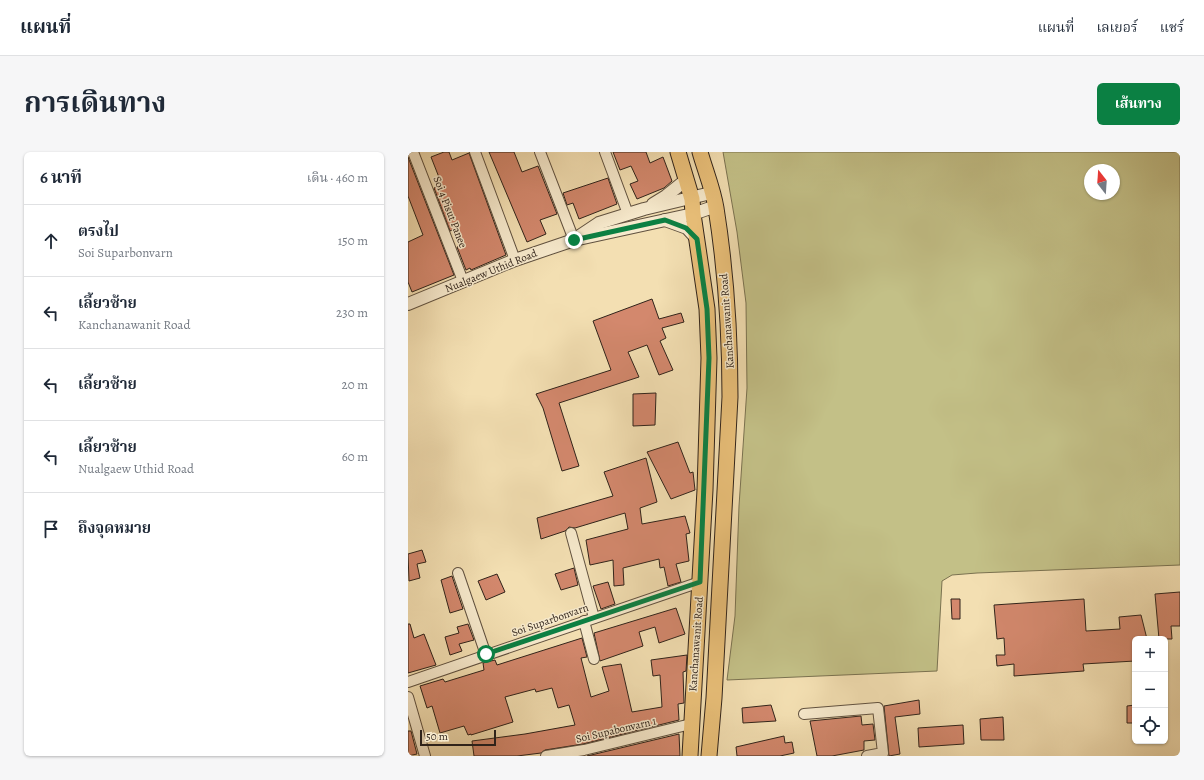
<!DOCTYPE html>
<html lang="th">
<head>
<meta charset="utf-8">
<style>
  body { margin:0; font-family:Alegreya,"Noto Serif Thai",serif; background:#f6f6f7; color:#1f2937 }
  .controls { position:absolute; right:12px; bottom:12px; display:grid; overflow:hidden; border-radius:6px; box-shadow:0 1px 3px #0004 }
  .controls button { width:36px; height:36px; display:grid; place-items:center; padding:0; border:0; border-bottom:1px solid #e0e1e3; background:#fff; color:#1f2937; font:20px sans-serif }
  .compass { position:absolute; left:676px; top:12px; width:36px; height:36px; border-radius:50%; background:#fff; box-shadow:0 1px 3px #0004; rotate:343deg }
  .scale { position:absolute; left:12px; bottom:10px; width:76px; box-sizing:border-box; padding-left:4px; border:2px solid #30231a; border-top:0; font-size:11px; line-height:14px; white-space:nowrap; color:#30231a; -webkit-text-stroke:3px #f7eacd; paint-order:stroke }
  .stop { position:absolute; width:12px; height:12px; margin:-9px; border:3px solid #0b8043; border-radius:50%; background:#fff }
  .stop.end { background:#0b8043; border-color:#fff; box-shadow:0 1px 4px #0008 }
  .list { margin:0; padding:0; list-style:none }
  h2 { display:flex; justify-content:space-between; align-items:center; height:52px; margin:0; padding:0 16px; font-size:17px }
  h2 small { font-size:13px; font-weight:400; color:#747a83 }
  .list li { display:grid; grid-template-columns:26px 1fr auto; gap:12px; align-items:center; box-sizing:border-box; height:72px; padding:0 16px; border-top:1px solid #e0e1e3 }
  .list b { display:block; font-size:15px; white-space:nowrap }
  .list p { margin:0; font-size:13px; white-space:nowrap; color:#747a83 }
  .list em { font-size:13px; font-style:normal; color:#747a83 }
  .icon { flex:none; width:22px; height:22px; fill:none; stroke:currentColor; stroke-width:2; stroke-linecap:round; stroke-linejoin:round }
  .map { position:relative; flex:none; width:772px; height:604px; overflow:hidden; border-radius:6px }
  header { display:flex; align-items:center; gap:24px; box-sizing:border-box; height:56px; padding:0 20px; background:#fff; border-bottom:1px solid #e0e1e3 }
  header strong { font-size:19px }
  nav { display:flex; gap:22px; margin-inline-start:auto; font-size:14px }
  .intro { display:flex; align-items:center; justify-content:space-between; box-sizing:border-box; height:96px; padding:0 24px }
  h1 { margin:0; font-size:28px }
  .button { padding:10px 18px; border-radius:6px; background:#0b8043; color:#fff; font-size:14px; font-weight:700 }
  main { display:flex; gap:24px; padding:0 24px }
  aside { flex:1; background:#fff; border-radius:6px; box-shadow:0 1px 3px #0004 }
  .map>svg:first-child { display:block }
  .green { fill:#c3c087; stroke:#7a7250; fill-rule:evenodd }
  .building { fill:#d3886d; stroke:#30231a }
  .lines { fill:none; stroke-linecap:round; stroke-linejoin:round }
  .minor-casing { stroke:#615240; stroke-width:12 }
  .tertiary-casing { stroke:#615240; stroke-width:14 }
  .primary-casing { stroke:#30231a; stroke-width:17 }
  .minor { stroke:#f7eacd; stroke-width:10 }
  .tertiary { stroke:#f7eacd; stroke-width:12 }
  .primary { stroke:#eac079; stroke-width:15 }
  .route { stroke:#0b8043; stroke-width:5 }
  .labels { text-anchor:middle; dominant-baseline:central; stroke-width:3; stroke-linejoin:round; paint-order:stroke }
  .street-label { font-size:11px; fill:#30231a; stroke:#f7eacd }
</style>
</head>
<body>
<header>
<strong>แผนที่</strong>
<nav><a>แผนที่</a><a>เลเยอร์</a><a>แชร์</a></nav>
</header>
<div class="intro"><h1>การเดินทาง</h1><a class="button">เส้นทาง</a></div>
<main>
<aside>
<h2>6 นาที<small>เดิน · 460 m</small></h2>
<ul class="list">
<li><svg class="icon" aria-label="ahead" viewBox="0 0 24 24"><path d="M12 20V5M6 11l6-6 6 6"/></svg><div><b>ตรงไป</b><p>Soi Suparbonvarn</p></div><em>150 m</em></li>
<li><svg class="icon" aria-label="left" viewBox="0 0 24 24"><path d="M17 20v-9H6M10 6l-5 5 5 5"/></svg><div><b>เลี้ยวซ้าย</b><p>Kanchanawanit Road</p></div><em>230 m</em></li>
<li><svg class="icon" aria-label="left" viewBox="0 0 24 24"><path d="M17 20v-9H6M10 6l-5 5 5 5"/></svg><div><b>เลี้ยวซ้าย</b></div><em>20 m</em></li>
<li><svg class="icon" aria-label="left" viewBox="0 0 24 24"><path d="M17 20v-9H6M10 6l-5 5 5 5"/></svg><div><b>เลี้ยวซ้าย</b><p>Nualgaew Uthid Road</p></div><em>60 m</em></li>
<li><svg class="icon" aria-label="arrive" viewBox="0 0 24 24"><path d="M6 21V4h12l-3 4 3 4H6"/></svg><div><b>ถึงจุดหมาย</b></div></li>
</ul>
</aside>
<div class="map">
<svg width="772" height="604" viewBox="0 0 772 604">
  <rect width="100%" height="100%" fill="#f3dfb2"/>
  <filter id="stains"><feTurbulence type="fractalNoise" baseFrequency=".005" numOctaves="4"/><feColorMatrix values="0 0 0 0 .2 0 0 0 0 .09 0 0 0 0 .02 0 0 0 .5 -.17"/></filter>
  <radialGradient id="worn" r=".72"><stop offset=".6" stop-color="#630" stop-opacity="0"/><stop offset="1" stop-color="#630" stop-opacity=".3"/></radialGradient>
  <path class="green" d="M315,0H772V413L569,421L544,423L534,429L529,519L319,528L327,464L331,354L339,236L338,151L329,80ZM682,18H706V42H682Z"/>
  <g class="building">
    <path d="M36,0H41L44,8L61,1L98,103L63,118L62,116L58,118L49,95L54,93L47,77L42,79L26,36L34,33L23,5Z"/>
    <path d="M81,0H106L114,20L130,14L149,62L132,68L138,82L119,90Z"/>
    <path d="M205,0H238L242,11L255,5L264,29L256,36L229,47L222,32L230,29L223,14L212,18Z"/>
    <path d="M0,5L46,123L4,140L0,130V90L15,83L0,44Z"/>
    <path d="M200,26L209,52L171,67L165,51L159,53L155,41Z"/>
    <path d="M244,147L251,167L273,161L276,170L254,176L258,186L252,189L265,218L251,223L239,193L220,200L231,225L151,251L171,314L154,319L135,256L128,242L203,218L185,169Z"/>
    <path d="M248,241L247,273L225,274V242Z"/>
    <path d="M270,290L282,321L285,320L287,338L263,347L239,300Z"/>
    <path d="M238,306L249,350L232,356L234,372L277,364L282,381L278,382L281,409L268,412L273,430L260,434L256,415L252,416L251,407L215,416L216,433L206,434L205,408L182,413L178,388L220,377L217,361L167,376L161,375L157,379L133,387L129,366L205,344L196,320Z"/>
    <path d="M14,398L18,410L9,412L12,426L1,429L0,402Z"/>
    <path d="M166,416L170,433L153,438L147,422Z"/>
    <path d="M89,422L97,440L78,448L70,429Z"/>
    <path d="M44,424L55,457L42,461L33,428Z"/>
    <path d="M200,430L207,452L193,457L185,434Z"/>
    <path d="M772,440V474H763L764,487H751L747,442Z"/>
    <path d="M543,447H552V467H544Z"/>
    <path d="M676,447L678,479L712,477L711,465L733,463L739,487H727V509L675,512L676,519L619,523L606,524V512L589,514L588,503H597L596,486L589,487L586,453Z"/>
    <path d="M268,456L277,482L251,491L247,475L231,480L235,494L192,509L186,481Z"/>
    <path d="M0,472H2L6,486L16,482L28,513L0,521Z"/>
    <path d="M60,472L66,488L51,492L54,499L42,503L37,485L51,481L49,475Z"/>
    <path d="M174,486L179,505L173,506L183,545L201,539L194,515L213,512L224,560L254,555L252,523L245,524L243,508L279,503L278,519L275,520L276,551L270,552L271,568L175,592L137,598L133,601L109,604H66L64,589L117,582L167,573L161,553L150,556L144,536L128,540L127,537L97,545L105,570L63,583V582L60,583L56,574L32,581L24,554L19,556L12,534L35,527L37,530L76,518L75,511L87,508L89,513Z"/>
    <path d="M511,548L512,562L487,565L492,602L481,604L476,554Z"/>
    <path d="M363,553L368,569L335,571L334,556Z"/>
    <path d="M727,553V571H719V554Z"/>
    <path d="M453,564L454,573L465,572L467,588L456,589V598L424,604H409L402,569Z"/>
    <path d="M595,565L596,588H573L572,567Z"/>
    <path d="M555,573L556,592L511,595L510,576Z"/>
    <path d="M0,579H3L9,602L0,604Z"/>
    <path d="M271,582L272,604H179Z"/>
    <path d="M376,584L377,591L384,590L386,601L372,604H329L328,595Z"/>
  </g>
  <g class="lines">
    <defs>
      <g id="minor">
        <path d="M5,0L55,129"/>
        <path d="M67,0L107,108"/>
        <path d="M132,0L166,88"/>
        <path d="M197,0L220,62"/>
        <path d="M163,381L186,466"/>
        <path d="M50,421L78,503"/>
        <path d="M176,469L186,507"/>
        <path d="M0,530L292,430"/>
        <path d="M0,545L17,604"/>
        <path d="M396,562L470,556L475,601L459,604"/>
        <path d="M138,604L176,598L283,572"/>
      </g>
      <g id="tertiary">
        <path d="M245,52L258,44L278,28"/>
        <path d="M257,68L279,76L289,87"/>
        <path d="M170,85L191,71L236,57L303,41"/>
        <path d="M0,152L107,108L166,88L285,62L308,54"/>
      </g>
      <g id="primary">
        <path d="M270,0L284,47L285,62L299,157L301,206L297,338L282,604"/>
        <path d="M292,0C297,18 305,37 308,56C318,119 322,182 322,245L306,546L301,604"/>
      </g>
    </defs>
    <use href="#minor" class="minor-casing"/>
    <use href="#tertiary" class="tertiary-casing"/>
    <use href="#primary" class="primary-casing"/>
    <use href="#minor" class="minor"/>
    <use href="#tertiary" class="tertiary"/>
    <use href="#primary" class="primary"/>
  </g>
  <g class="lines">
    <path class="route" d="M78,502L292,430L301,206L299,157L289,87L278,76L257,68L166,88"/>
  </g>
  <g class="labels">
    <g class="street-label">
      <text transform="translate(42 60) rotate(69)">Soi 4 Pisut Panee</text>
      <text transform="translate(83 119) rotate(-22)">Nualgaew Uthid Road</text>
      <text transform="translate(319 169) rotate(-94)">Kanchanawanit Road</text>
      <text transform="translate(142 468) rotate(-19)">Soi Suparbonvarn</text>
      <text transform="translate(288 492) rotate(-86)">Kanchanawanit Road</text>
      <text transform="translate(208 578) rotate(-13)">Soi Supabonvarn 1</text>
    </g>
  </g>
  <rect width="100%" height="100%" filter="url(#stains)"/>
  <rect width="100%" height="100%" fill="url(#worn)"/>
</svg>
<div class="controls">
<button>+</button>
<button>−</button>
<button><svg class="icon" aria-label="locate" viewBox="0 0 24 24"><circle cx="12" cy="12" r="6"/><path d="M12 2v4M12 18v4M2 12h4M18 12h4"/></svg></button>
</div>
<svg class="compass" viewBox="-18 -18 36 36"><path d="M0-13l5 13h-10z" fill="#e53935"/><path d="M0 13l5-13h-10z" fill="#747a83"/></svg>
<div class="scale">50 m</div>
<div class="stop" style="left:78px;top:502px"></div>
<div class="stop end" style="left:166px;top:88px"></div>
</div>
</main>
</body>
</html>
